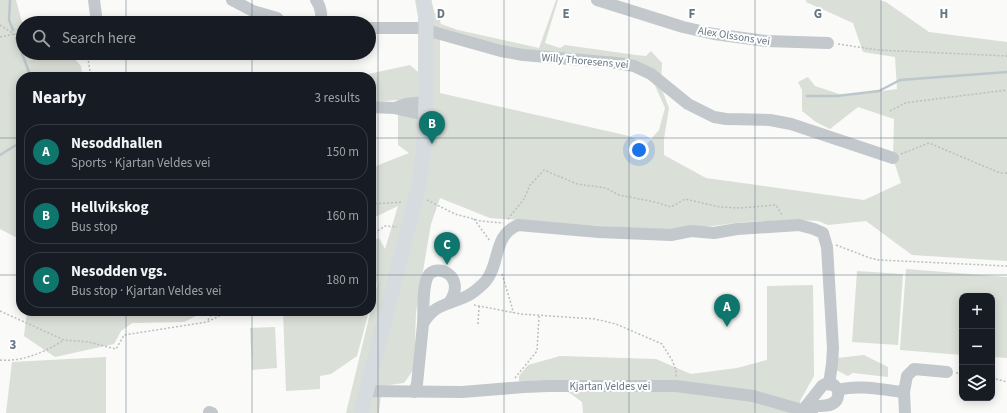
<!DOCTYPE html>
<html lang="en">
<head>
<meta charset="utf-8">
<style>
  body { margin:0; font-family:"Source Sans 3",sans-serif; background:#20242c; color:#f1f3f6 }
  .controls { position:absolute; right:12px; bottom:12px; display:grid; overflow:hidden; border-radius:8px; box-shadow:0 2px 10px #0003 }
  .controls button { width:36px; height:36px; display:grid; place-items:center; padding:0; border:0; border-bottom:1px solid #363941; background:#171b24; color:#f1f3f6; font:20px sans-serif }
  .you { position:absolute; left:639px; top:150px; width:14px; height:14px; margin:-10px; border:3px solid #fff; border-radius:50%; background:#1a73e8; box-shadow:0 0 0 6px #1a73e833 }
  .badge { display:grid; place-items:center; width:26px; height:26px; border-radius:50%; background:#0f766e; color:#fff; font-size:13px; font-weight:700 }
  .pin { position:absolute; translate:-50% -33px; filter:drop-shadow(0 1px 2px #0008) }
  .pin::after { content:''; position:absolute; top:21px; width:14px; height:12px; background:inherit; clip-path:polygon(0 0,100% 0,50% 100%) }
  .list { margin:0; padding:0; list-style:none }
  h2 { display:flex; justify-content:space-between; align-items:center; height:52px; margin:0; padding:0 16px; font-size:17px }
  h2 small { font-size:13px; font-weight:400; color:#9ea1a6 }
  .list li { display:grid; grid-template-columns:26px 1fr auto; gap:12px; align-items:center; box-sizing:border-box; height:56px; margin:0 8px 8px; padding:0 8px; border:1px solid #363941; border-radius:16px }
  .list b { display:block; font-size:15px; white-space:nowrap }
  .list p { margin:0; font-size:13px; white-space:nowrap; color:#9ea1a6 }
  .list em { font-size:13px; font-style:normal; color:#9ea1a6 }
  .icon { flex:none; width:22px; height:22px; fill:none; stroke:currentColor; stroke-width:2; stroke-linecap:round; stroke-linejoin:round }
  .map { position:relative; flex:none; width:1007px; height:413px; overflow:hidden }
  .search { position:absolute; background:#171b24; box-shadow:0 2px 10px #0003; left:16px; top:16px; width:360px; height:44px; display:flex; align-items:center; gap:10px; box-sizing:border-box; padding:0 14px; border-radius:22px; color:#9ea1a6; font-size:15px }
  .panel { position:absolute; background:#171b24; box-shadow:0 2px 10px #0003; left:16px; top:72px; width:360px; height:244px; border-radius:16px }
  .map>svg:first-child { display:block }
  .green { fill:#dadfd7; fill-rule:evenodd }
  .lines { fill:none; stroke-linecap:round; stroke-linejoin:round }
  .stream { stroke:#bbc7cb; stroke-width:2.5 }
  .path { stroke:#bbbfc2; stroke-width:1.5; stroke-dasharray:2 2; stroke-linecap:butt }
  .minor { stroke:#c3c8cc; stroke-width:12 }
  .major { stroke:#d6dbdf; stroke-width:15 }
  .grid { fill:none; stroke:#657683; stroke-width:1; stroke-opacity:0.55 }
  .labels { text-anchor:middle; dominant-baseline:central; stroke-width:4; stroke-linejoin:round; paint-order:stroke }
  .street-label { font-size:11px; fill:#657683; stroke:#fff }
  .grid-label { font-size:13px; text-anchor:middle; font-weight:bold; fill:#657683; stroke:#fff; stroke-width:4; stroke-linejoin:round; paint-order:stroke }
</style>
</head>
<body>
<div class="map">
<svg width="1007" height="413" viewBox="0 0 1007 413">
  <rect width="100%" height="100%" fill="#fafaf8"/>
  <g class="green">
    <path d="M0,0H16L23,26V53H70L81,66L83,77H21V240L0,229Z"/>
    <path d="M415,0H431L435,14H438L441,24L458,30L539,48L556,0H558L545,43L560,48L565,45L636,55L646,56L651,51L662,63L661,87L669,108L664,139V155L706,178L864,200L901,183L893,158L894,119L858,107L830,129L816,122L802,111V90L798,82L808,77L815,86L845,96L897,89L895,57L863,52L853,23L806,2V0H879L886,2L929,32L1007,42V261L912,255L866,221L828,225L818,221L800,220L744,222L672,231L490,218L440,198L431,224L416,312L414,369L404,383L382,386L379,413H346L380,272L371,303V242L379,238L385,249L398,206L371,219V168L409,153L398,145V100L371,102V77H355L410,65L418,72V17ZM440,31L521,52L631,62L653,81L665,108L659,130L646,145L629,136L440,93Z"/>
    <path d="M906,269L1007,277V358L992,357V296H962V355L900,350Z"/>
    <path d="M857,271L903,274L898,345L852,342Z"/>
    <path d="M813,285L814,376L800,401L803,413H583L582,402L567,391L566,380L519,381V376L528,365L560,356L656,359L691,374L737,368L767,360V286Z"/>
    <path d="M27,311H202L200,314L184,322L132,323L121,331L114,344L55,357L24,336Z"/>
    <path d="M283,311H369L357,356L331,374L320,376V389L286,391Z"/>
    <path d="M275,327L277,368L252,370L250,328Z"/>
    <path d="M864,355L888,367V377L853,373L848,376L836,370L837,358Z"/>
    <path d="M106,357V413H6L12,362Z"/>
  </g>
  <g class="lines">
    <g class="stream">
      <path d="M10,0L9,20L13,30"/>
      <path d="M16,38L31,77"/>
      <path d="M807,96H837L879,91L900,80L1007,72"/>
      <path d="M0,155L21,142"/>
    </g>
    <g class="path">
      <path d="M0,25L14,34L23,37"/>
      <path d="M0,37L14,34"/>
      <path d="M838,44L878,50L1007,56"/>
      <path d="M87,53L91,77"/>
      <path d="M890,111L905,103L1007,90"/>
      <path d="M901,154L929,143L1000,173H1007"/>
      <path d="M427,200L455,214L481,221L503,223"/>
      <path d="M371,204L403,202"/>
      <path d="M474,219L490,241"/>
      <path d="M508,219L524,199L530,185L544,170L577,184L606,188L619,195L655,202L671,207L685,199L720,207L740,208L776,205L782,215"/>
      <path d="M371,235L385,226L397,227"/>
      <path d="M836,245L870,258L879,260L1007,266"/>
      <path d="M502,274L512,307L513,313"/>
      <path d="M474,305L521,314L595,319L616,324L662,344L672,360L676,370V377"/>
      <path d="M0,311L64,340L89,342L116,349L124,335L207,322L229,311"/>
      <path d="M208,320L214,311"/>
      <path d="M478,324L479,306"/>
      <path d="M0,360C23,362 45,352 64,340"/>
      <path d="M956,373H962"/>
      <path d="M515,378L537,351L539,316"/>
      <path d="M992,378L1007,382"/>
    </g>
    <g class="minor">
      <path d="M94,0L97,23"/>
      <path d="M232,0L253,11L277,18L282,23"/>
      <path d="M316,0C321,7 322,15 321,23"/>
      <path d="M597,0L683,27L714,34L766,41L828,43"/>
      <path d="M369,28H419L501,51L523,55L617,63L634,66L651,74L688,104L714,117L726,119L770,120L791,124L893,158"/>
      <path d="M371,107L394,108L425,115"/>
      <path d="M395,108L406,104L425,102"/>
      <path d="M423,323C424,310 422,287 428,276C436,262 468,276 449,303"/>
      <path d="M838,390C859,384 883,390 904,392L907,376L914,369L947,372"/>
      <path d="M366,391L462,392L524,387L548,386H676L753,396L812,413"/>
      <path d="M414,392L417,384L423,324C434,303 450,305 469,295C474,292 481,286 485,282C501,264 492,236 518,225L599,232L671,235L691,231L714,233L737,229L799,225L814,229L823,233L827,247L833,348L832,364L829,384"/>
      <path d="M904,392L905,413"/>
      <path d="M803,410L822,386L825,384L834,385C837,388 839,392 838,396C836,409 816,406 807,405"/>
      <path d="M209,412L212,413"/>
    </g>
    <path class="major" d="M361,413L419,185C428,129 426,72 426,16L424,0"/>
  </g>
  <path class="grid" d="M126,0V23M252,0V23M378,0V413M504,0V413M629,0V413M755,0V413M881,0V413M126,53V77M252,53V77M0,138H21M371,138H1007M0,275H21M371,275H1007M126,311V413M252,311V413"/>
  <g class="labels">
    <g class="street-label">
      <text transform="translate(734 36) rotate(9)">Alex Olssons vei</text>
      <text transform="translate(585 61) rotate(5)">Willy Thoresens vei</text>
      <text x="610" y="386">Kjartan Veldes vei</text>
    </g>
  </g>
  <g class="grid-label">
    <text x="441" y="18">D</text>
    <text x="566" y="18">E</text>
    <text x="692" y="18">F</text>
    <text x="818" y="18">G</text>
    <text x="944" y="18">H</text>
    <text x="13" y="349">3</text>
  </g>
</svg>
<div class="controls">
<button>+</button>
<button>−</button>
<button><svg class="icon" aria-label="layers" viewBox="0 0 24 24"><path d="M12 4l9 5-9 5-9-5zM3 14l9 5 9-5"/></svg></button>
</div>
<div class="you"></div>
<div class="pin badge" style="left:727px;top:327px">A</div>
<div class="pin badge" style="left:432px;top:144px">B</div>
<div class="pin badge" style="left:447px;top:265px">C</div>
<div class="search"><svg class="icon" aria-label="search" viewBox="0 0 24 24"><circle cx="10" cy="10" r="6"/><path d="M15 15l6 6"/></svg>Search here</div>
<section class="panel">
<h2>Nearby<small>3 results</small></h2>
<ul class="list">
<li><span class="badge">A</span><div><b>Nesoddhallen</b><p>Sports · Kjartan Veldes vei</p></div><em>150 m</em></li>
<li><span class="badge">B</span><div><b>Hellvikskog</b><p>Bus stop</p></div><em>160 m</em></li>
<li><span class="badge">C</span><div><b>Nesodden vgs.</b><p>Bus stop · Kjartan Veldes vei</p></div><em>180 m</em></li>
</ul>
</section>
</div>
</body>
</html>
